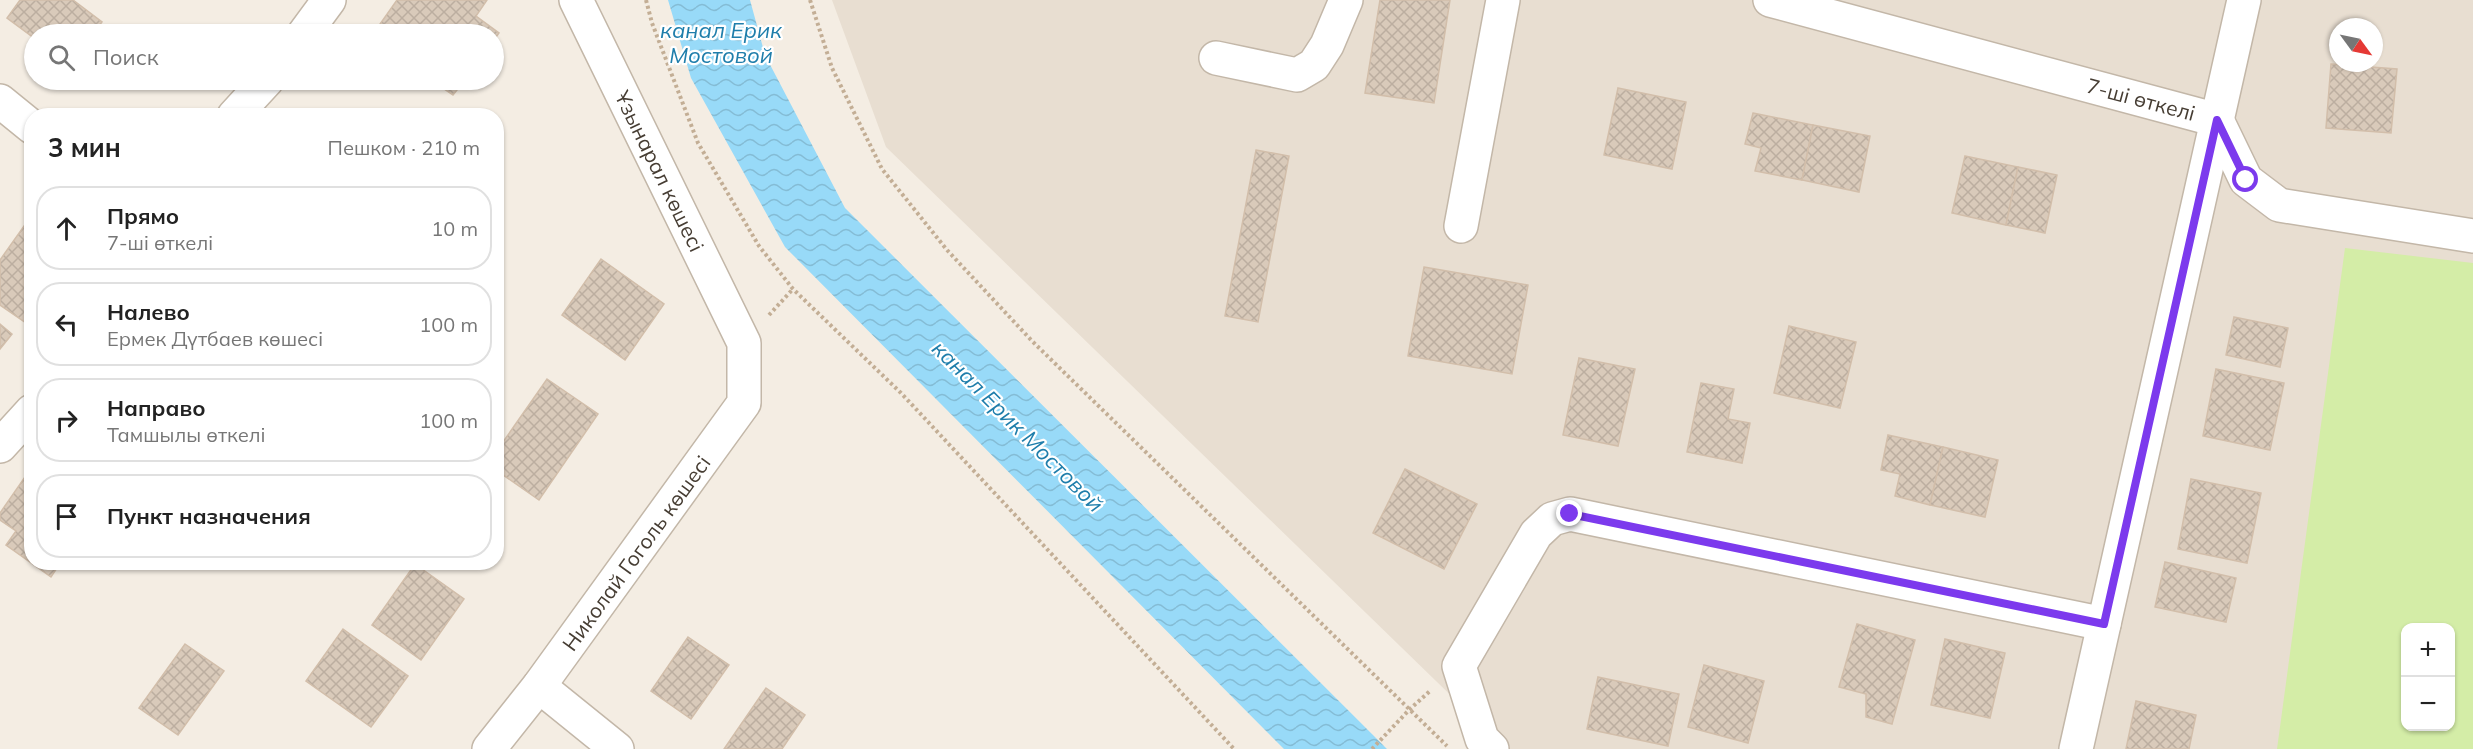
<!DOCTYPE html>
<html lang="ru">
<head>
<meta charset="utf-8">
<style>
  body { margin:0; font-family:Mulish,sans-serif; background:#f2f2f2; color:#222 }
  .controls { position:absolute; right:18px; bottom:18px; display:grid; overflow:hidden; border-radius:12px; box-shadow:0 2px 4px #0004 }
  .controls button { width:54px; height:54px; display:grid; place-items:center; padding:0; border:0; border-bottom:2px solid #e0e0e0; background:#fff; color:#222; font:30px sans-serif }
  .compass { position:absolute; left:2329px; top:18px; width:54px; height:54px; border-radius:50%; background:#fff; box-shadow:0 2px 4px #0004; rotate:123deg }
  .stop { position:absolute; width:18px; height:18px; margin:-14px; border:4px solid #7c3aed; border-radius:50%; background:#fff }
  .stop.end { background:#7c3aed; border-color:#fff; box-shadow:0 2px 6px #0008 }
  .list { margin:0; padding:0; list-style:none }
  h2 { display:flex; justify-content:space-between; align-items:center; height:78px; margin:0; padding:0 24px; font-size:26px }
  h2 small { font-size:20px; font-weight:400; color:#767676 }
  .list li { display:grid; grid-template-columns:39px 1fr auto; gap:18px; align-items:center; box-sizing:border-box; height:84px; margin:0 12px 12px; padding:0 12px; border:2px solid #e0e0e0; border-radius:24px }
  .list b { display:block; font-size:22px; white-space:nowrap }
  .list p { margin:0; font-size:20px; white-space:nowrap; color:#767676 }
  .list em { font-size:20px; font-style:normal; color:#767676 }
  .icon { flex:none; width:33px; height:33px; fill:none; stroke:currentColor; stroke-width:2; stroke-linecap:round; stroke-linejoin:round }
  .map { position:relative; flex:none; width:2473px; height:749px; overflow:hidden }
  .search { position:absolute; background:#fff; box-shadow:0 2px 4px #0004; left:24px; top:24px; width:480px; height:66px; display:flex; align-items:center; gap:15px; box-sizing:border-box; padding:0 21px; border-radius:33px; color:#767676; font-size:22px }
  .panel { position:absolute; background:#fff; box-shadow:0 2px 4px #0004; left:24px; top:108px; width:480px; height:462px; border-radius:24px }
  .map>svg:first-child { display:block }
  .residential { fill:#e8ded1; fill-rule:evenodd }
  .grass { fill:#d4eda7; fill-rule:evenodd }
  .water { fill:url(#water-waves) }
  .building { fill:url(#building-cross-hatch); stroke:#d2beaa; stroke-width:1.5 }
  .lines { fill:none; stroke-linecap:round; stroke-linejoin:round }
  .minor-casing { stroke:#c3b7a8; stroke-width:36 }
  .path { stroke:#c3ae95; stroke-width:4; stroke-dasharray:3 3; stroke-linecap:butt }
  .minor { stroke:#fff; stroke-width:33 }
  .route { stroke:#7c3aed; stroke-width:8 }
  .labels { text-anchor:middle; dominant-baseline:central; stroke-width:4.5; stroke-linejoin:round; paint-order:stroke }
  .street-label { font-size:21px; fill:#463d33; stroke:#fff }
  .water-label { font-size:22px; font-style:italic; fill:#1f7eab; stroke:#fff }
</style>
</head>
<body>
<div class="map">
<svg width="2473" height="749" viewBox="0 0 2473 749">
  <defs>
    <pattern id="water-waves" width="16" height="10" patternUnits="userSpaceOnUse" patternTransform="scale(1.5)"><rect width="16" height="10" fill="#98daf8"/><path d="M0 5q4-4 8 0t8 0" fill="none" stroke="#84bcd5"/></pattern>
    <pattern id="building-cross-hatch" width="8" height="8" patternUnits="userSpaceOnUse" patternTransform="scale(1.5)"><rect width="8" height="8" fill="#d9caba"/><path d="M0 0l8 8M0 8l8-8" fill="none" stroke="#bcaea0"/></pattern>
  </defs>
  <rect width="100%" height="100%" fill="#f4ede3"/>
  <path class="residential" d="M832,0H2473V749H1506L886,147ZM2338,27H2374V63H2338ZM2406,628H2450V726H2406Z"/>
  <path class="grass" d="M2345,248L2473,263V749H2277ZM2406,628H2450V726H2406Z"/>
  <path class="water" d="M668,0H750L765,55L845,208L1387,749H1284L785,247L691,78Z"/>
  <g class="building">
    <path d="M20,0H73L102,22L93,34H34V38L7,18Z"/>
    <path d="M397,0H487L476,16L499,33L494,40V34H373Z"/>
    <path d="M1380,0H1450L1434,103L1365,93Z"/>
    <path d="M2331,64L2397,69L2391,133L2326,128Z"/>
    <path d="M431,80H465L453,95Z"/>
    <path d="M1618,88L1686,102L1672,169L1604,155Z"/>
    <path d="M1753,113L1813,125L1802,180L1755,171L1761,148L1745,144Z"/>
    <path d="M1813,125L1870,136L1859,192L1802,180Z"/>
    <path d="M1256,150L1289,156L1258,322L1225,316Z"/>
    <path d="M1965,156L2018,167L2006,225L1952,213Z"/>
    <path d="M2018,167L2057,175L2045,233L2006,225Z"/>
    <path d="M29,219L32,221V327L0,305V260Z"/>
    <path d="M601,259L664,304L625,360L562,315Z"/>
    <path d="M1424,267L1528,285L1512,374L1408,356Z"/>
    <path d="M2234,317L2288,328L2280,367L2226,355Z"/>
    <path d="M0,324L12,334L0,349Z"/>
    <path d="M1789,326L1856,342L1840,408L1774,393Z"/>
    <path d="M1579,358L1635,369L1618,446L1563,435Z"/>
    <path d="M2216,369L2284,383L2270,450L2203,436Z"/>
    <path d="M547,379L598,414L539,500L496,470V452Z"/>
    <path d="M1701,383L1734,389L1728,419L1750,423L1742,463L1687,452Z"/>
    <path d="M1888,435L1943,447L1930,505L1895,496L1900,474L1881,470Z"/>
    <path d="M1943,447L1998,460L1985,517L1930,505Z"/>
    <path d="M1405,469L1477,504L1444,569L1373,533Z"/>
    <path d="M27,474L32,478V562H61L51,577L6,545L16,531L0,520V513Z"/>
    <path d="M2191,479L2261,493L2247,563L2178,549Z"/>
    <path d="M2165,562L2236,578L2226,622L2155,607Z"/>
    <path d="M415,564L464,599L421,660L372,625Z"/>
    <path d="M1857,624L1915,640L1892,724L1866,717V694L1839,687Z"/>
    <path d="M343,629L408,676L371,727L306,681Z"/>
    <path d="M688,637L729,665L691,719L651,691Z"/>
    <path d="M1945,639L2005,653L1990,718L1931,705Z"/>
    <path d="M185,644L224,671L178,735L139,708Z"/>
    <path d="M1704,665L1764,681L1748,743L1688,727Z"/>
    <path d="M1598,677L1679,694L1668,746L1587,729Z"/>
    <path d="M766,688L805,715L782,749H724Z"/>
    <path d="M2136,701L2196,715L2189,749H2126Z"/>
  </g>
  <g class="lines">
    <defs>
      <g id="minor">
        <path d="M1770,0L2217,120L2246,180L2279,205L2473,236"/>
        <path d="M304,34L329,0"/>
        <path d="M1216,58L1297,75L1314,65L1327,45L1346,0"/>
        <path d="M0,101L32,127"/>
        <path d="M234,116L267,80"/>
        <path d="M1461,226L1503,0"/>
        <path d="M0,446L32,411"/>
        <path d="M539,686L617,749"/>
        <path d="M489,749L539,686L744,403V343L576,0"/>
        <path d="M1492,749L1482,739L1459,666L1536,534L1552,519L1570,514L2104,624"/>
        <path d="M2076,749L2244,0"/>
      </g>
    </defs>
    <use href="#minor" class="minor-casing"/>
    <g class="path">
      <path d="M646,0L652,23L698,143L759,246L793,289L901,393L1234,749"/>
      <path d="M810,0L832,68L882,169L947,250L1032,341L1447,746"/>
      <path d="M769,315L793,289"/>
      <path d="M1372,749L1409,710L1431,690"/>
    </g>
    <use href="#minor" class="minor"/>
  </g>
  <g class="lines">
    <path class="route" d="M1570,514L2104,624L2217,120L2246,180"/>
  </g>
  <g class="labels">
    <g class="street-label">
      <text transform="translate(2141 99) rotate(15)">7-шi өткелi</text>
      <text transform="translate(660 171) rotate(64)">Ұзынарал көшесі</text>
      <text transform="translate(636 553) rotate(-54)">Николай Гоголь көшесі</text>
    </g>
    <g class="water-label">
      <text x="721" y="30">канал Ерик<tspan x="721" dy="25">Мостовой</tspan></text>
      <text transform="translate(1018 426) rotate(45)">канал Ерик Мостовой</text>
    </g>
  </g>
</svg>
<div class="controls">
<button>+</button>
<button>−</button>
</div>
<svg class="compass" viewBox="-18 -18 36 36"><path d="M0-13l5 13h-10z" fill="#e53935"/><path d="M0 13l5-13h-10z" fill="#767676"/></svg>
<div class="stop" style="left:2246px;top:180px"></div>
<div class="stop end" style="left:1570px;top:514px"></div>
<div class="search"><svg class="icon" aria-label="search" viewBox="0 0 24 24"><circle cx="10" cy="10" r="6"/><path d="M15 15l6 6"/></svg>Поиск</div>
<section class="panel">
<h2>3 мин<small>Пешком · 210 m</small></h2>
<ul class="list">
<li><svg class="icon" aria-label="ahead" viewBox="0 0 24 24"><path d="M12 20V5M6 11l6-6 6 6"/></svg><div><b>Прямо</b><p>7-шi өткелi</p></div><em>10 m</em></li>
<li><svg class="icon" aria-label="left" viewBox="0 0 24 24"><path d="M17 20v-9H6M10 6l-5 5 5 5"/></svg><div><b>Налево</b><p>Ермек Дүтбаев көшесi</p></div><em>100 m</em></li>
<li><svg class="icon" aria-label="right" viewBox="0 0 24 24"><path d="M7 20v-9h11M14 6l5 5-5 5"/></svg><div><b>Направо</b><p>Тамшылы өткелі</p></div><em>100 m</em></li>
<li><svg class="icon" aria-label="arrive" viewBox="0 0 24 24"><path d="M6 21V4h12l-3 4 3 4H6"/></svg><div><b>Пункт назначения</b></div></li>
</ul>
</section>
</div>
</body>
</html>
